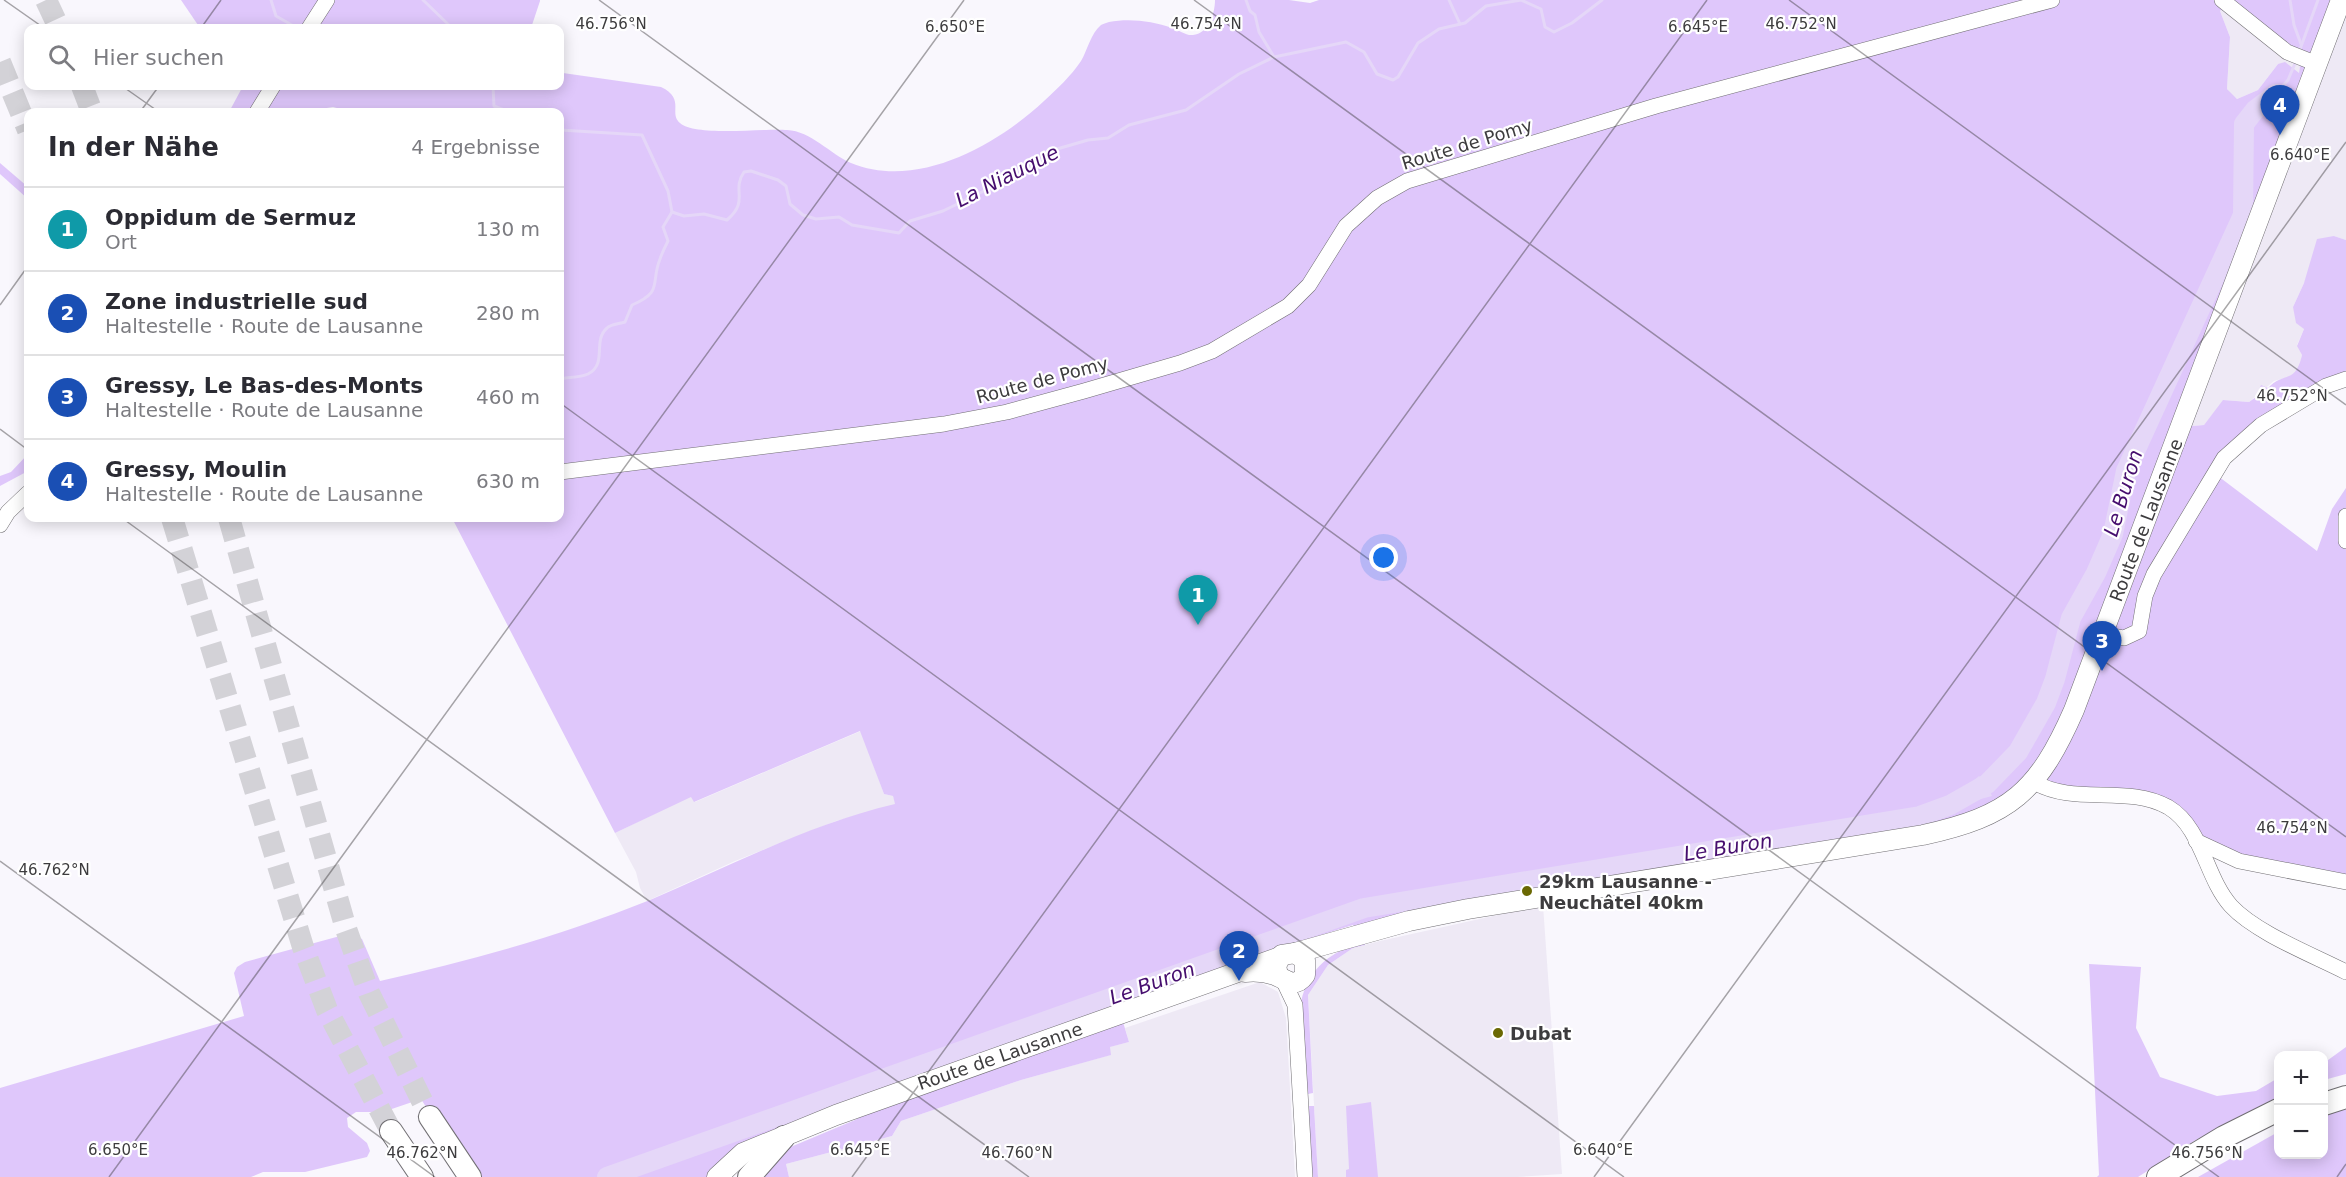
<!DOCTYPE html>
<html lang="de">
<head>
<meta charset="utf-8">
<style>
  body { margin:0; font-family:"DejaVu Sans",sans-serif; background:#f7f7f7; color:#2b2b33 }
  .controls { position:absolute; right:18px; bottom:18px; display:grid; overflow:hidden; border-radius:12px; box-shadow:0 3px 15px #0003 }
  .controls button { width:54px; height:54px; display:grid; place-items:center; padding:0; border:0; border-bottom:2px solid #e1e1e2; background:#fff; color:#2b2b33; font:30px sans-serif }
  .you { position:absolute; left:1384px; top:558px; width:21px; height:21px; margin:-15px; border:4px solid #fff; border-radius:50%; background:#1a73e8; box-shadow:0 0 0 9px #1a73e833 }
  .badge { display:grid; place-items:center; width:39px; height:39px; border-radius:50%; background:#ea580c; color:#fff; font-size:20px; font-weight:700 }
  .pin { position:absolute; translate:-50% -50px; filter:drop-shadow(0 2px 3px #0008) }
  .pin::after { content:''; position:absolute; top:32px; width:21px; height:18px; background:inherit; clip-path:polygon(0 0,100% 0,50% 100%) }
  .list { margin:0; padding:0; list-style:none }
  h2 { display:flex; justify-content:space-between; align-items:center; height:78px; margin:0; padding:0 24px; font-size:26px }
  h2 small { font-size:20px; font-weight:400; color:#7c7c81 }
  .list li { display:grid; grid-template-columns:39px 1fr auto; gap:18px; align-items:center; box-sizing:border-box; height:84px; padding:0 24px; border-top:2px solid #e1e1e2 }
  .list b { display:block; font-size:22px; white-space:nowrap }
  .list p { margin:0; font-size:20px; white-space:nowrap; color:#7c7c81 }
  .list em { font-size:20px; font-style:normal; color:#7c7c81 }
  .icon { flex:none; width:33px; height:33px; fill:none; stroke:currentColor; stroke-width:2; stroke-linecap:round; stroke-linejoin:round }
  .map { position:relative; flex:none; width:2346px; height:1177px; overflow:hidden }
  .search { position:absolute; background:#fff; box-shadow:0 3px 15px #0003; left:24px; top:24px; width:540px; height:66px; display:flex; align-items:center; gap:15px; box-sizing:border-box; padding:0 21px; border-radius:12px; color:#7c7c81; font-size:22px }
  .panel { position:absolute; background:#fff; box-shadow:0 3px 15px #0003; left:24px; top:108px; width:540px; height:414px; border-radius:12px }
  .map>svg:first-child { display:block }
  .built { fill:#eee9f5 }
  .green { fill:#dfc7fb; fill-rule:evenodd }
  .water { fill:#e5d7f8 }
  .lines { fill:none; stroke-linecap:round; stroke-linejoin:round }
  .stream { stroke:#e5d7f8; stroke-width:3 }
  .river { stroke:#e5d7f8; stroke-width:20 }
  .highway-tunnel { stroke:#d3d2d7; stroke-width:22; stroke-dasharray:22 11; stroke-linecap:butt }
  .minor-casing { stroke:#716f73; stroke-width:16 }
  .major-casing { stroke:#716f73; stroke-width:21 }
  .highway-casing { stroke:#716f73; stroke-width:24 }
  .minor { stroke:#fff; stroke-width:15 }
  .major { stroke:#fff; stroke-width:20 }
  .highway { stroke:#fff; stroke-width:22 }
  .ticks { fill:none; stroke:#3d3c3e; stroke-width:1.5; stroke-opacity:0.45 }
  .poi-dot { fill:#6a6803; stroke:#fff; stroke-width:2 }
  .labels { text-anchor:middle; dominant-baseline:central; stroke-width:4.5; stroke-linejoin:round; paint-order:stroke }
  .street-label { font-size:18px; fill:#3d3c3e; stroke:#fff }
  .poi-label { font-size:18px; font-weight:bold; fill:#3d3c3e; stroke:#fff; text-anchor:start }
  .water-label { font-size:20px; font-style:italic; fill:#460e6e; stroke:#fff }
  .ticks-label { font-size:15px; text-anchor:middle; fill:#3d3c3e; stroke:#fff; stroke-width:4.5; stroke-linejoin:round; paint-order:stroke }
</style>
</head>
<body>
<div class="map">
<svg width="2346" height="1177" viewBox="0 0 2346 1177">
  <rect width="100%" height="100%" fill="#f9f7fd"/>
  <g class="built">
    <path d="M2346,0V240L2334,236L2304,283L2293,307L2304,329L2297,345L2302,355L2299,369L2293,376L2274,381L2249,402L2224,400L2204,425L2181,427Z"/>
    <path d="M2227,3L2301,59L2299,74L2278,64L2258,90L2237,99L2232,95L2227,89L2230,37L2220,11Z"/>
    <path d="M861,731L884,794L893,796L896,805L836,821L735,861L647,901L640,888L636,872L615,833L691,796L695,802Z"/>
    <path d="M1543,905L1562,1174L1517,1177H1318L1308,995L1328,965L1353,948L1380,941Z"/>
    <path d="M1260,982L1278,992L1286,1018L1295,1177H789L786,1164L892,1136L901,1121L1021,1080L1110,1055L1109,1047L1129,1042L1125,1028Z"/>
  </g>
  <g class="green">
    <path d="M181,0H540V1L531,28H200Z"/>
    <path d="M1215,0H1289L1310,3L1319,0H2341L2182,427L2204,425L2223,400L2249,402L2256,397L2261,385L2268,388C2284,371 2295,385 2302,355L2297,346L2304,329L2296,323L2293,307L2304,283L2317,239L2334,236L2346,240V379L2302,400L2214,473L2317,551L2332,509L2346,488V882L2227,857L2169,808L2041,786L1988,816L1355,928L1353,925L1279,948L1026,1040L712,1177H470L421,1099L383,1112H356L347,1118L348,1127L367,1143L370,1151L367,1157L305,1172H263L251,1177H0V1088L244,1016L234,973L237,967L245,962L351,933L362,939L380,981C471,961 563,935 650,900C731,866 809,824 895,804L893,796L884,794L860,731L694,802L691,797L615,833L452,518H560V112H352L333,107L301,112H262L279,86H560V67L563,73L661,87C686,99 668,113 680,123C696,137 764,128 787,130C811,131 830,154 851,163C917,190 996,146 1044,101C1057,89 1071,76 1081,61C1087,51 1091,33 1101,25C1103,24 1106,23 1109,22C1129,18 1153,21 1172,28C1179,30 1186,36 1193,35C1208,34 1215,14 1215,0ZM2228,3L2301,59L2299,73L2285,62L2278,64L2258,90L2237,99L2227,89L2230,37L2220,11Z"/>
    <path d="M243,86H269L253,112H229Z"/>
    <path d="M0,163L28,187V199L0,174Z"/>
    <path d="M28,454V471L0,486V476L11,472Z"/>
    <path d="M1365,940V945L1353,948L1328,965L1308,995L1313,1093L1308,1094L1305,1092L1301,1002C1309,966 1332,952 1365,940Z"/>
    <path d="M2089,964L2141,967L2136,1028L2160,1077L2217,1096L2256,1091L2278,1078V1097L2194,1141L2138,1177H2097L2099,1175Z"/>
    <path d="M1123,1022L1129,1042L1110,1047L1111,1055L1021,1080L901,1121L892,1136L786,1164L789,1177H754L781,1151L855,1120L879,1106Z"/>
    <path d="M2346,1047V1074L2324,1080V1063Z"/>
    <path d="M1371,1102L1378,1177H1346V1170L1349,1169L1346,1106Z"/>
    <path d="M1309,1106H1314L1318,1177H1310L1306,1110Z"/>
    <path d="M2346,1107V1177H2198L2278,1132V1154H2324V1114Z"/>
  </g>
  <path class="water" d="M1979,776L1987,784L1992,796L1966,803L1962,791Z"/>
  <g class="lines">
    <g class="stream">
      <path d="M271,0L276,16L297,28"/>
      <path d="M423,0L452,28"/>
      <path d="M1246,0L1250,11L1255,15L1259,32L1274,57"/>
      <path d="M1449,0L1460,24"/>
      <path d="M2290,0L2294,25L2301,44"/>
      <path d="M2299,52L2318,0"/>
      <path d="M493,86L494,106L509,112"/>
      <path d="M2276,94L2288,80L2296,61"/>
      <path d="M560,130L642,135L668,191L672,212L663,227L668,241C665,247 662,253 660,259C650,284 664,291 632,305L625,322C619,324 611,324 607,328C592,341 608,364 588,374C579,378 569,377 560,379"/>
      <path d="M672,212L684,216L704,214L727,220C750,200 731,191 744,172L751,171L778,180L786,186L790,204L803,215L816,219L839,217L852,225L899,233L910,221L943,211L988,189L1013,171L1036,166L1057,149L1088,140L1108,138L1129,125L1186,110L1239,74L1274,57L1346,42L1364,52L1377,74L1393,80L1398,77L1418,43L1439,29L1465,23L1486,6L1521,0L1541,9L1545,27L1554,32L1572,23L1602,0"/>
    </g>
    <path class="river" d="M607,1177L1364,908L1920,816L1950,805L1987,784L2018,752L2046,703L2055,679L2071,618L2096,573L2113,534L2126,471L2243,215L2244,124L2255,110L2276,94"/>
    <g class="highway-tunnel">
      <path d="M46,0L59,28"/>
      <path d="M0,62L28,130"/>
      <path d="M82,86L92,112"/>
      <path d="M172,518L303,947L327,1010L391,1131"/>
      <path d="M229,518L346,929L369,993L430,1117"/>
    </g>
    <defs>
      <g id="minor">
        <path d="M2222,0L2287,52L2317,64"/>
        <path d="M309,28L327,0"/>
        <path d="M257,112L273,86"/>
        <path d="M560,472L944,424L1007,412L1084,391L1180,363L1212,351L1288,306L1309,285L1346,226L1377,198L1407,181L1656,106L2052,0"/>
        <path d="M2346,516V541"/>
        <path d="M0,525L8,512L28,493"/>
        <path d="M2103,634L2124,638L2139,631L2145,596L2154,574L2224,458L2261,425L2326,386L2346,379"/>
        <path d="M2034,782C2074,806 2127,784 2168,807C2203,828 2205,877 2231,906C2256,933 2313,955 2346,972"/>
        <path d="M2196,841L2239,861L2346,882"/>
        <path d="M1284,982L1295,1005L1305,1177"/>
      </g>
      <g id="major">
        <path d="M1295,953L1409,921L1468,909L1923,835C2010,816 2038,792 2074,710L2341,0"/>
        <path d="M1245,972C1255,971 1266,972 1275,975C1287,980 1295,989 1305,975V960L1295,953L1282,955L1276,965L1278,976"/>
        <path d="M717,1177L743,1153L836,1115L1280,957"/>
      </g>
      <g id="highway">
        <path d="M2324,1104L2346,1097"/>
        <path d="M430,1117L470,1177"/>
        <path d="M391,1131L422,1177"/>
        <path d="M749,1177L784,1137"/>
        <path d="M2158,1177L2224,1137L2278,1110"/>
      </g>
    </defs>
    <use href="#minor" class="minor-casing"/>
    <use href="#major" class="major-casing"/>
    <use href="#highway" class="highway-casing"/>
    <use href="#minor" class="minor"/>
    <use href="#major" class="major"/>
    <use href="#highway" class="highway"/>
  </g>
  <path class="ticks" d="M4,0L44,28M599,0L2219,1177M1194,0L2346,837M1789,0L2346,405M201,28L221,0M122,86L159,112M140,112L159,86M0,305L28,266M560,403L1624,1177M0,429L28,450M122,518L1029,1177M0,861L435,1177M109,1177L964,0M852,1177L1707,0M1594,1177L2346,142M2337,1177L2346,1164"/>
  <g class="poi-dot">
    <circle cx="1527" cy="891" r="6"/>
    <circle cx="1498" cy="1033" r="6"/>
  </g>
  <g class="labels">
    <g class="street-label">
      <text transform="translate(1467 144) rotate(-17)">Route de Pomy</text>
      <text transform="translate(1042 380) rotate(-15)">Route de Pomy</text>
      <text transform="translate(2146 520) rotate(-69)">Route de Lausanne</text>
      <text transform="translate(1000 1056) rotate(-19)">Route de Lausanne</text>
    </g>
    <g class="poi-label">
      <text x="1539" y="881">29km Lausanne -<tspan x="1539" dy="21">Neuchâtel 40km</tspan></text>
      <text x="1510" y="1033">Dubat</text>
    </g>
    <g class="water-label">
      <text transform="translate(1007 176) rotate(-27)">La Niauque</text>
      <text transform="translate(2123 493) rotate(-73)">Le Buron</text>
      <text transform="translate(1728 847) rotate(-9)">Le Buron</text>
      <text transform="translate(1152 983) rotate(-20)">Le Buron</text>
    </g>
  </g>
  <g class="ticks-label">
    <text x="611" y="29">46.756°N</text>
    <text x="1206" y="29">46.754°N</text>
    <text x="1801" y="29">46.752°N</text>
    <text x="955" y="32">6.650°E</text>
    <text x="1698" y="32">6.645°E</text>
    <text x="2300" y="160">6.640°E</text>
    <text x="2292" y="401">46.752°N</text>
    <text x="2292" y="833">46.754°N</text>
    <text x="54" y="875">46.762°N</text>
    <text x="118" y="1155">6.650°E</text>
    <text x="860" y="1155">6.645°E</text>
    <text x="1603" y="1155">6.640°E</text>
    <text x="422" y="1158">46.762°N</text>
    <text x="1017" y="1158">46.760°N</text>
    <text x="2207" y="1158">46.756°N</text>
  </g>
</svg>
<div class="controls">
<button>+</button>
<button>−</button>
</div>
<div class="you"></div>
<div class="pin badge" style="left:1198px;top:625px;background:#0f9aa8">1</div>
<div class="pin badge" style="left:1239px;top:981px;background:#1a4fb4">2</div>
<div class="pin badge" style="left:2102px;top:671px;background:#1a4fb4">3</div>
<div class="pin badge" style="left:2280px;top:135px;background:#1a4fb4">4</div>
<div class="search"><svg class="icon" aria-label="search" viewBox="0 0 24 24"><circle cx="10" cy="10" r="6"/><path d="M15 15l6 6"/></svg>Hier suchen</div>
<section class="panel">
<h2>In der Nähe<small>4 Ergebnisse</small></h2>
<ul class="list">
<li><span class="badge" style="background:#0f9aa8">1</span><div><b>Oppidum de Sermuz</b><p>Ort</p></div><em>130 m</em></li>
<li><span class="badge" style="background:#1a4fb4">2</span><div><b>Zone industrielle sud</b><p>Haltestelle · Route de Lausanne</p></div><em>280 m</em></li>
<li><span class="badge" style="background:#1a4fb4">3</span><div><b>Gressy, Le Bas-des-Monts</b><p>Haltestelle · Route de Lausanne</p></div><em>460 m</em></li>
<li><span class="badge" style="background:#1a4fb4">4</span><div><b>Gressy, Moulin</b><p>Haltestelle · Route de Lausanne</p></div><em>630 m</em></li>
</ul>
</section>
</div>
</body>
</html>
